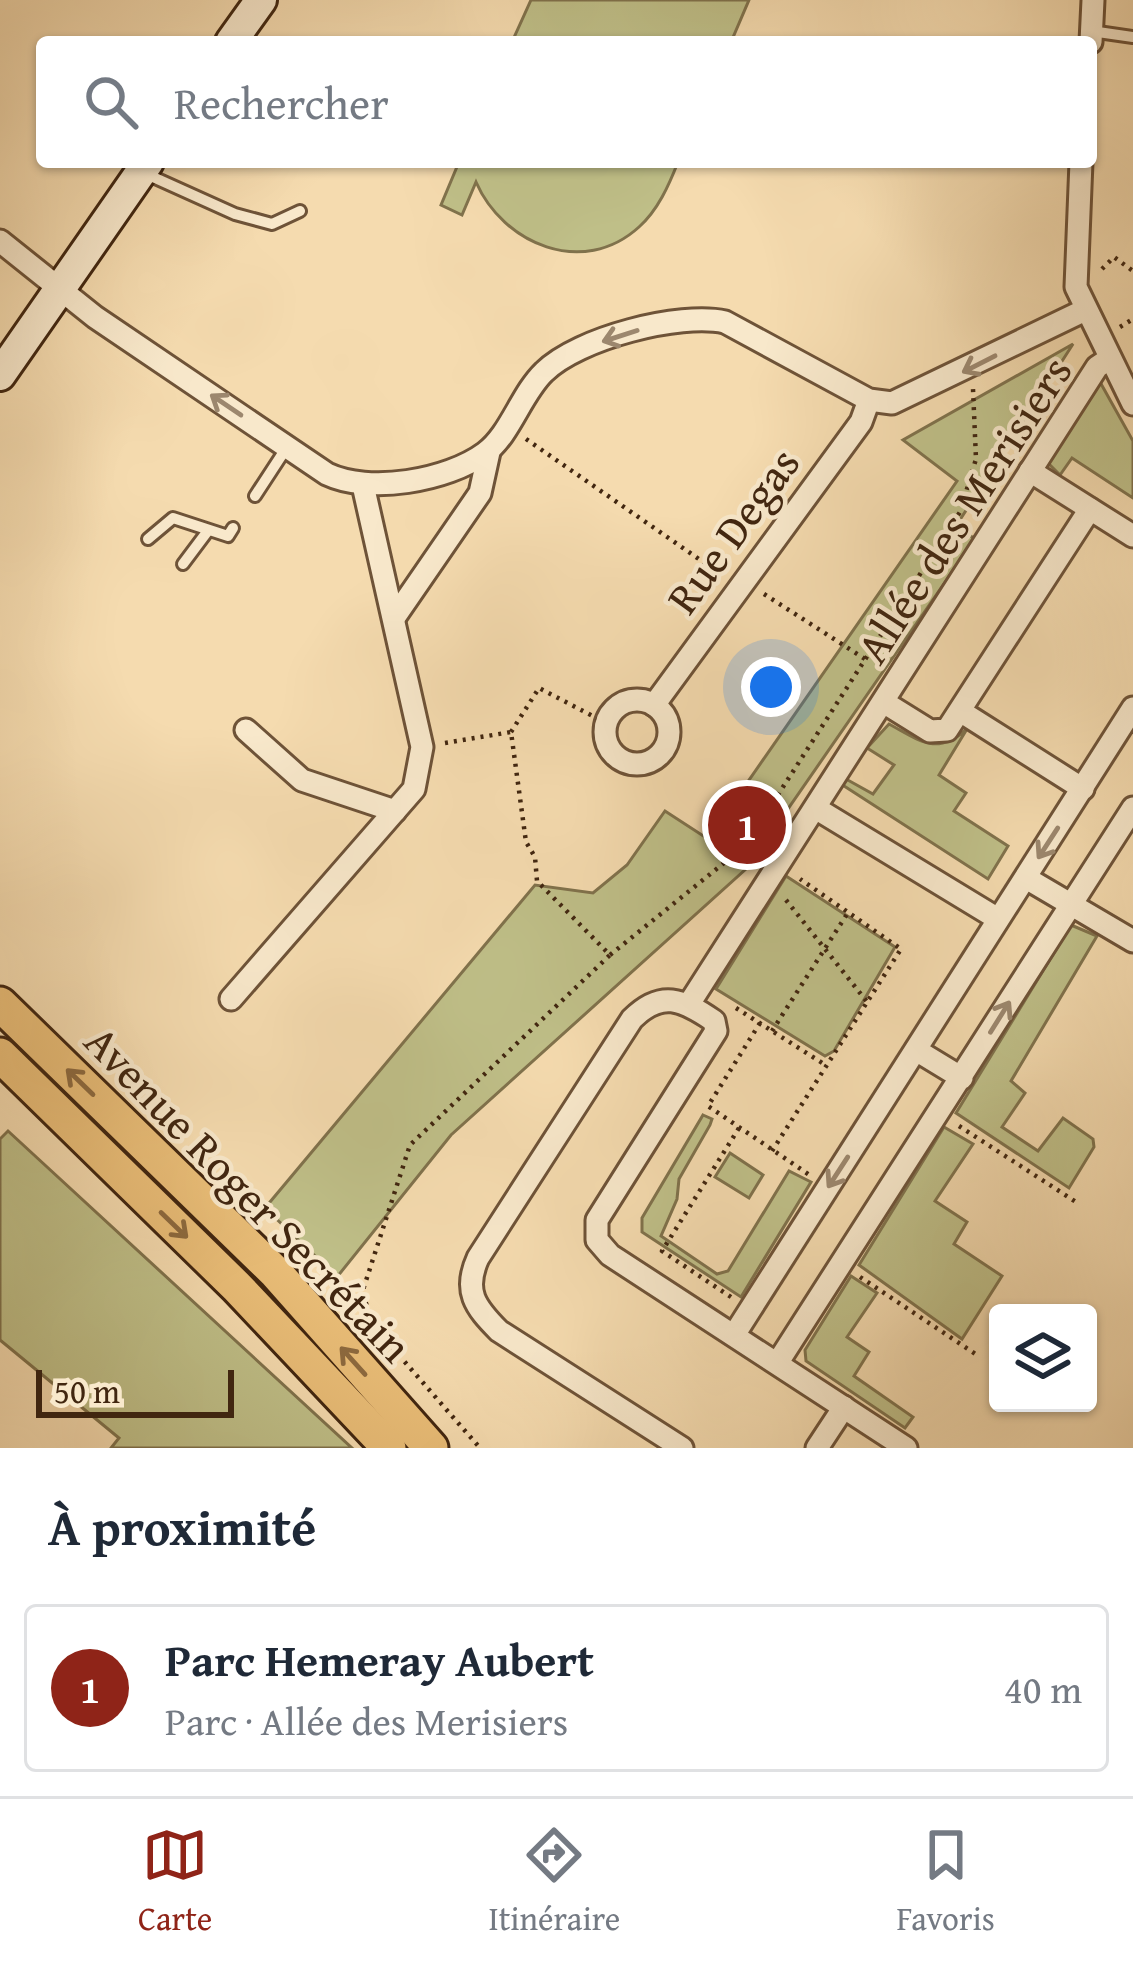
<!DOCTYPE html>
<html lang="fr">
<head>
<meta charset="utf-8">
<style>
  body { margin:0; font-family:"Gentium Book Plus",serif; background:#f2f2f3; color:#1f2937 }
  .controls { position:absolute; right:36px; bottom:36px; display:grid; overflow:hidden; border-radius:12px; box-shadow:0 3px 9px #0004 }
  .controls button { width:108px; height:108px; display:grid; place-items:center; padding:0; border:0; border-bottom:3px solid #e0e1e3; background:#fff; color:#1f2937; font:60px sans-serif }
  .scale { position:absolute; left:36px; bottom:30px; width:198px; box-sizing:border-box; padding-left:12px; border:6px solid #412610; border-top:0; font-size:33px; line-height:42px; white-space:nowrap; color:#412610; -webkit-text-stroke:9px #f8e8cb; paint-order:stroke }
  .you { position:absolute; left:771px; top:687px; width:42px; height:42px; margin:-30px; border:9px solid #fff; border-radius:50%; background:#1a73e8; box-shadow:0 0 0 18px #1a73e833 }
  .badge { display:grid; place-items:center; width:78px; height:78px; border-radius:50%; background:#8f2418; color:#fff; font-size:39px; font-weight:700 }
  .pin { position:absolute; translate:-50% -50%; border:6px solid #fff; box-shadow:0 3px 12px #0006 }
  .list { margin:0; padding:0; list-style:none }
  h2 { display:flex; justify-content:space-between; align-items:center; height:156px; margin:0; padding:0 48px; font-size:51px }
  h2 small { font-size:39px; font-weight:400; color:#747a83 }
  .list li { display:grid; grid-template-columns:78px 1fr auto; gap:36px; align-items:center; box-sizing:border-box; height:168px; margin:0 24px 24px; padding:0 24px; border:3px solid #e0e1e3; border-radius:12px }
  .list b { display:block; font-size:45px; white-space:nowrap }
  .list p { margin:0; font-size:39px; white-space:nowrap; color:#747a83 }
  .list em { font-size:39px; font-style:normal; color:#747a83 }
  .icon { flex:none; width:66px; height:66px; fill:none; stroke:currentColor; stroke-width:2; stroke-linecap:round; stroke-linejoin:round }
  .map { position:relative; flex:none; width:1133px; height:1448px; overflow:hidden }
  .search { position:absolute; background:#fff; box-shadow:0 3px 9px #0004; left:36px; right:36px; top:36px; height:132px; display:flex; align-items:center; gap:30px; box-sizing:border-box; padding:0 42px; border-radius:12px; color:#747a83; font-size:45px }
  .sheet { height:348px; background:#fff }
  nav { display:flex; justify-content:space-around; align-items:center; box-sizing:border-box; height:168px; border-top:3px solid #e0e1e3; background:#fff; font-size:33px; color:#747a83 }
  nav a { display:grid; justify-items:center; gap:6px }
  nav .on { color:#8f2418 }
  .map>svg:first-child { display:block }
  .green { fill:#bfbf88; stroke:#80724c; stroke-width:3 }
  .lines { fill:none; stroke-linecap:round; stroke-linejoin:round }
  .lane-casing { stroke:#6e5338; stroke-width:16 }
  .street-casing { stroke:#6e5338; stroke-width:27 }
  .secondary-casing { stroke:#412610; stroke-width:36 }
  .primary-casing { stroke:#412610; stroke-width:39 }
  .path { stroke:#412610; stroke-width:4.5; stroke-dasharray:3 6; stroke-linecap:butt }
  .lane { stroke:#f8e8cb; stroke-width:10 }
  .street { stroke:#f8e8cb; stroke-width:21 }
  .secondary { stroke:#f8e8cb; stroke-width:30 }
  .primary { stroke:#eabe78; stroke-width:33 }
  .oneway { stroke:#9c876e }
  .oneway2 { stroke:#8d6a3f }
  .labels { text-anchor:middle; dominant-baseline:central; stroke-width:9; stroke-linejoin:round; paint-order:stroke }
  .street-label { font-size:45px; fill:#412610; stroke:#f8e8cb }
</style>
</head>
<body>
<div class="map">
<svg width="1133" height="1448" viewBox="0 0 1133 1448">
  <rect width="100%" height="100%" fill="#f5dbaf"/>
  <filter id="stains"><feTurbulence type="fractalNoise" baseFrequency=".00167" numOctaves="4"/><feColorMatrix values="0 0 0 0 .2 0 0 0 0 .09 0 0 0 0 .02 0 0 0 .5 -.17"/></filter>
  <radialGradient id="worn" r=".72"><stop offset=".6" stop-color="#630" stop-opacity="0"/><stop offset="1" stop-color="#630" stop-opacity=".3"/></radialGradient>
  <g class="green">
    <path d="M531,0H749L731,42H512Z"/>
    <path d="M459,162H678C669,185 658,210 639,227C583,278 503,244 476,182L462,215L441,205Z"/>
    <path d="M1073,344L956,526L975,539L747,868L451,1135L337,1277L265,1208L535,885L593,893L627,865L665,811L708,839L957,481L903,440Z"/>
    <path d="M1100,382L1133,441V498L1072,458L1060,475L1048,463L1047,455Z"/>
    <path d="M889,724C921,741 936,756 967,729L939,775L966,793L954,811L1008,846L988,879L841,784L846,779L873,794L894,765L867,748Z"/>
    <path d="M786,876L895,947L834,1051L825,1056L716,989Z"/>
    <path d="M1071,925L1097,936L1011,1081L1025,1093L1002,1127L1038,1151L1063,1118L1093,1139L1094,1147L1069,1188L956,1113Z"/>
    <path d="M703,1115L712,1119L710,1125L679,1179L677,1199L661,1236L717,1274L728,1271L789,1171L811,1182L741,1297L642,1232V1218Z"/>
    <path d="M944,1127L973,1144L935,1201L967,1222L954,1244L1002,1276L962,1339L859,1265Z"/>
    <path d="M8,1131L352,1448H111L119,1438L0,1340V1139Z"/>
    <path d="M730,1153L763,1175L749,1198L715,1177Z"/>
    <path d="M851,1276L877,1293L847,1337L869,1352L854,1376L913,1417L905,1428L806,1361L805,1350Z"/>
  </g>
  <g class="lines">
    <defs>
      <g id="lane">
        <path d="M1091,31L1133,37"/>
        <path d="M144,173L235,214L272,224L300,211"/>
        <path d="M255,496L287,447"/>
        <path d="M148,539L173,518L228,536L233,528"/>
        <path d="M183,564L207,532"/>
      </g>
      <g id="street">
        <path d="M1091,42L1093,0"/>
        <path d="M1081,162L1076,287L1133,404"/>
        <path d="M0,241L95,317L327,474C369,494 447,481 485,453C510,435 521,394 544,372C578,338 680,312 725,322L869,400L892,403L1083,311"/>
        <path d="M1030,471L1133,536"/>
        <path d="M394,618L480,493L489,452"/>
        <circle cx="637" cy="732" r="32"/>
        <path d="M885,703L930,731L947,730L1090,509"/>
        <path d="M654,705L861,422L869,400"/>
        <path d="M960,711L1083,789"/>
        <path d="M246,730L302,780L395,811"/>
        <path d="M817,809L998,919"/>
        <path d="M1026,878L1133,941"/>
        <path d="M231,999L414,789L422,747L363,485"/>
        <path d="M689,1004L1097,367L1109,359"/>
        <path d="M916,1050L962,1078"/>
        <path d="M734,1335L1133,708"/>
        <path d="M778,1362L1133,808"/>
        <path d="M682,1448L499,1331C475,1307 463,1291 478,1258L632,1019C661,990 682,999 714,1021L716,1031L597,1220V1240L610,1255L906,1448"/>
        <path d="M817,1448L844,1407"/>
      </g>
      <g id="secondary">
        <path d="M231,42L261,0"/>
        <path d="M0,375L148,162"/>
      </g>
      <g id="primary">
        <path d="M0,1004L276,1273L431,1448"/>
        <path d="M0,1055L237,1287L389,1448"/>
      </g>
    </defs>
    <use href="#lane" class="lane-casing"/>
    <use href="#street" class="street-casing"/>
    <use href="#secondary" class="secondary-casing"/>
    <use href="#primary" class="primary-casing"/>
    <g class="path">
      <path d="M1102,269L1114,257L1133,271"/>
      <path d="M1120,327L1133,319"/>
      <path d="M526,439L719,573"/>
      <path d="M764,594L865,659"/>
      <path d="M511,732L539,688L606,723"/>
      <path d="M445,743L511,732L526,842L535,857L537,881L610,955L410,1145L362,1293L376,1329L480,1448"/>
      <path d="M786,900L868,1003"/>
      <path d="M610,955L745,846L960,512L976,459L973,389"/>
      <path d="M736,1008L827,1066"/>
      <path d="M760,1023L708,1106L811,1176"/>
      <path d="M772,1031L849,911"/>
      <path d="M959,1126L1076,1202"/>
      <path d="M772,1151L901,949L800,879"/>
      <path d="M860,1277L977,1355"/>
      <path d="M731,1297L662,1251L739,1128"/>
    </g>
    <use href="#lane" class="lane"/>
    <use href="#street" class="street"/>
    <use href="#secondary" class="secondary"/>
    <use href="#primary" class="primary"/>
  </g>
  <defs><path id="oneway-shaft" d="M-6 0H5M1.5-3L5.5 0L1.5 3" fill="none" stroke-width="1.6" stroke-linecap="round" stroke-linejoin="round" transform="scale(3)"/></defs>
  <g class="oneway">
    <use href="#oneway-shaft" transform="translate(620 336) rotate(162)"/>
    <use href="#oneway-shaft" transform="translate(979 364) rotate(153)"/>
    <use href="#oneway-shaft" transform="translate(226 405) rotate(-146)"/>
    <use href="#oneway-shaft" transform="translate(1048 843) rotate(123)"/>
    <use href="#oneway-shaft" transform="translate(1000 1017) rotate(-58)"/>
    <use href="#oneway-shaft" transform="translate(838 1172) rotate(123)"/>
  </g>
  <g class="oneway2">
    <use href="#oneway-shaft" transform="translate(80 1082) rotate(-136)"/>
    <use href="#oneway-shaft" transform="translate(174 1225) rotate(44)"/>
    <use href="#oneway-shaft" transform="translate(353 1361) rotate(-132)"/>
  </g>
  <g class="labels">
    <g class="street-label">
      <text transform="translate(963 509) rotate(-57)">Allée des Merisiers</text>
      <text transform="translate(732 530) rotate(-54)">Rue Degas</text>
      <text transform="translate(249 1193) rotate(46)">Avenue Roger Secrétain</text>
    </g>
  </g>
  <rect width="100%" height="100%" filter="url(#stains)"/>
  <rect width="100%" height="100%" fill="url(#worn)"/>
</svg>
<div class="controls">
<button><svg class="icon" aria-label="layers" viewBox="0 0 24 24"><path d="M12 4l9 5-9 5-9-5zM3 14l9 5 9-5"/></svg></button>
</div>
<div class="scale">50 m</div>
<div class="you"></div>
<div class="pin badge" style="left:747px;top:825px">1</div>
<div class="search"><svg class="icon" aria-label="search" viewBox="0 0 24 24"><circle cx="10" cy="10" r="6"/><path d="M15 15l6 6"/></svg>Rechercher</div>
</div>
<section class="sheet">
<h2>À proximité<small></small></h2>
<ul class="list">
<li><span class="badge">1</span><div><b>Parc Hemeray Aubert</b><p>Parc · Allée des Merisiers</p></div><em>40 m</em></li>
</ul>
</section>
<nav>
<a class="on"><svg class="icon" aria-label="map" viewBox="0 0 24 24"><path d="M3 6l6-2 6 2 6-2v14l-6 2-6-2-6 2zM9 4v14M15 6v14"/></svg>Carte</a>
<a><svg class="icon" aria-label="directions" viewBox="0 0 24 24"><path d="M12 3l9 9-9 9-9-9zM9 14v-3h6M13 9l2 2-2 2"/></svg>Itinéraire</a>
<a><svg class="icon" aria-label="saved" viewBox="0 0 24 24"><path d="M7 4h10v16l-5-4-5 4z"/></svg>Favoris</a>
</nav>
</body>
</html>
